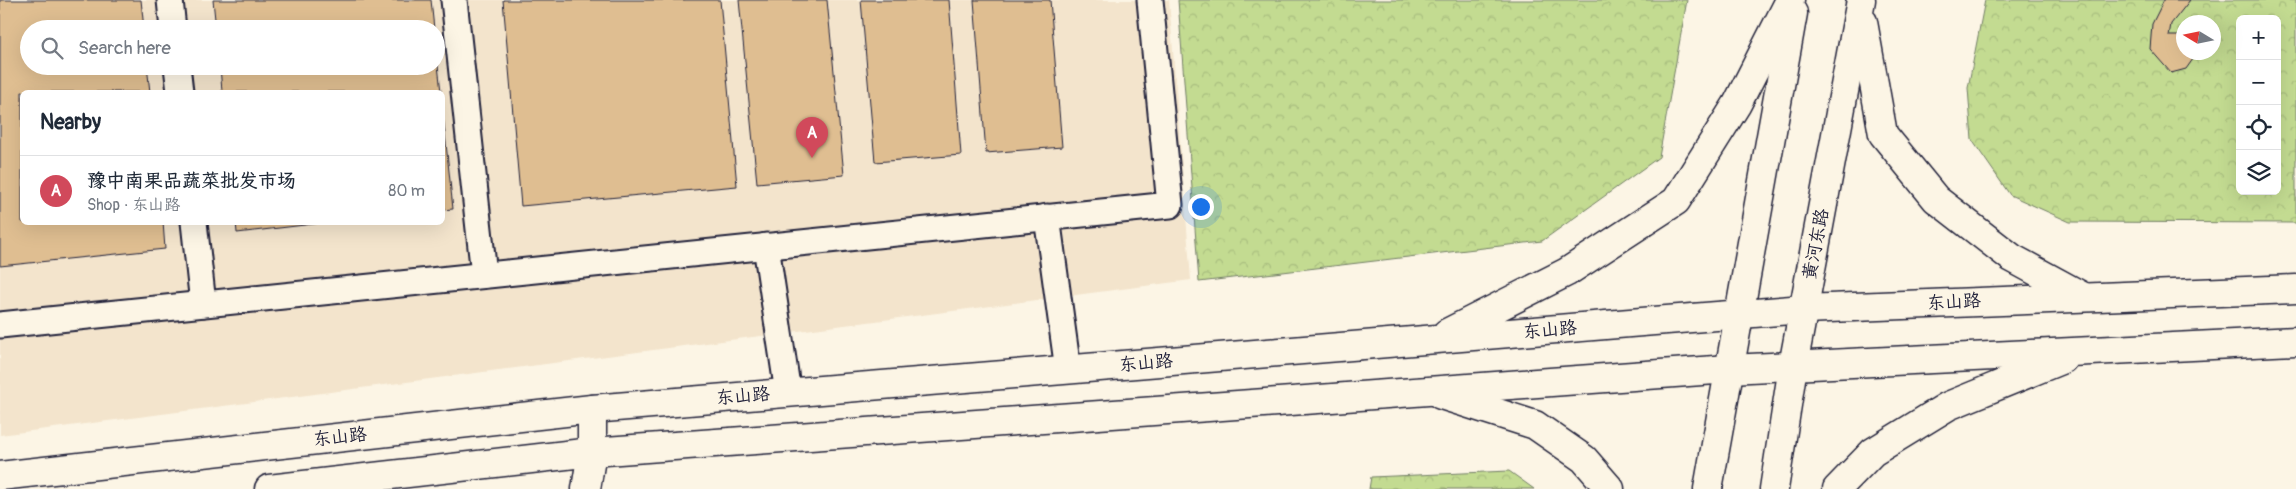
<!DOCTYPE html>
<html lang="en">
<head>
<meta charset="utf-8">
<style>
  body { margin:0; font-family:Pangolin,"LXGW WenKai TC",sans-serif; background:#f2f2f3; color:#1f2937 }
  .controls { position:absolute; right:15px; top:15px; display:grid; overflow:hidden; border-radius:8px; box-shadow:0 5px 20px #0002 }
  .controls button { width:45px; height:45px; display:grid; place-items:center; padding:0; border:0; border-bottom:1px solid #e0e1e3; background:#fff; color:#1f2937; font:25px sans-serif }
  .compass { position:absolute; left:2176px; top:15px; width:45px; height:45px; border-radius:50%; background:#fff; box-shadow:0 5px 20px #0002; rotate:280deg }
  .you { position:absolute; left:1200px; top:206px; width:18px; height:18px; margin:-12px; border:4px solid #fff; border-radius:50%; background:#1a73e8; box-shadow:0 0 0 8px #1a73e833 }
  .badge { display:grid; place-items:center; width:32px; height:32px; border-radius:50%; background:#d1495b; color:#fff; font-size:16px; font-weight:700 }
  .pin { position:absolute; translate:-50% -41px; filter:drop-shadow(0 1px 2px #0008) }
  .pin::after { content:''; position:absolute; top:26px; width:18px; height:15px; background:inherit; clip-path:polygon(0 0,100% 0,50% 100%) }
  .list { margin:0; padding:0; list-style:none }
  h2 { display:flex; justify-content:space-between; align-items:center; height:65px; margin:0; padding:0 20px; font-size:21px }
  h2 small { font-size:16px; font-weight:400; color:#747a83 }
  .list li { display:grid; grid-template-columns:32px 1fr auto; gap:15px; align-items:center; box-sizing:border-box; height:70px; padding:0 20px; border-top:1px solid #e0e1e3 }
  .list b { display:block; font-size:19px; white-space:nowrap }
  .list p { margin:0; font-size:16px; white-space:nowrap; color:#747a83 }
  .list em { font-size:16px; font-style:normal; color:#747a83 }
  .icon { flex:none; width:28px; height:28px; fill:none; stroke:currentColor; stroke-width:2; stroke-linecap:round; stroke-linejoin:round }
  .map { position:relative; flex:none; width:2296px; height:489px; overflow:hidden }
  .search { position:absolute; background:#fff; box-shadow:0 5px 20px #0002; left:20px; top:20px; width:425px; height:55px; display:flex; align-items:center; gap:12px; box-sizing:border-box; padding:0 18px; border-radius:28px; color:#747a83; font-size:19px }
  .panel { position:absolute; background:#fff; box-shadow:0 5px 20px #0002; left:20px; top:90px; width:425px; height:135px; border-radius:8px }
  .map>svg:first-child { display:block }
  .built { fill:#f3e4cc; fill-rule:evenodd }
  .park { fill:url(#park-crowns); stroke:#727e66; fill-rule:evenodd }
  .building { fill:#dfbe91; stroke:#22223b }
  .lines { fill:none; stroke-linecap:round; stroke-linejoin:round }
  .street-casing { stroke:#22223b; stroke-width:29 }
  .secondary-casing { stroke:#22223b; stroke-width:31 }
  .street { stroke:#fcf5e5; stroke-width:25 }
  .secondary { stroke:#fcf5e5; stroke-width:28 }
  .labels { text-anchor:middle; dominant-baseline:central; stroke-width:4; stroke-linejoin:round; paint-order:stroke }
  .street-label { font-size:18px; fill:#22223b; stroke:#fcf5e5 }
</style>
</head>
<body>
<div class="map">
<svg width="2296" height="489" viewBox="0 0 2296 489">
  <defs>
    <pattern id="park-crowns" width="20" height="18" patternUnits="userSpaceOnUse" patternTransform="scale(1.25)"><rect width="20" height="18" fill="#c3db91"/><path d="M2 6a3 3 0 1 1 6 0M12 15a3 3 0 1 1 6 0" fill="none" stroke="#a7bc7e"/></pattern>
  </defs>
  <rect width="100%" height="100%" fill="#fcf5e5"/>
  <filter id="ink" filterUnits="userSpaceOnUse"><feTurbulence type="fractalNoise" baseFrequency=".02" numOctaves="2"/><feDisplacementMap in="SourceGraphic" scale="10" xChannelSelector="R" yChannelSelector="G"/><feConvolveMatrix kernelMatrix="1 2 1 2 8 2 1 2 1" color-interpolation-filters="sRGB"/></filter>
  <g filter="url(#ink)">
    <path class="built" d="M0,0H1169L1191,280L0,435ZM29,29H436V66H29ZM22,92H442V222H22Z"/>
    <g class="park">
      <path d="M1178,0H1687L1659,157L1542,241L1199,282Z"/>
      <path d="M1985,0H2296V223L2070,222L2010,195L1972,140L1968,88ZM2240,19H2277V191H2240ZM2184,22H2214V52H2184Z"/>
      <path d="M1509,471L1534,489H1369L1371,477Z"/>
    </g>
    <g class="building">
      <path d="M0,0H141L144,29H29V66H147L150,92H22V222H163L165,249L0,266Z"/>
      <path d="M213,0H431L434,29H216Z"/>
      <path d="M503,0H720L737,186L521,206Z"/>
      <path d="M739,0H827L844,175L757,183Z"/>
      <path d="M861,0H949L961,155L875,162Z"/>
      <path d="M974,0H1050L1062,147L986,153Z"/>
      <path d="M2164,0H2190L2171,24L2169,36H2184V52H2198L2186,69L2171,73L2150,49L2152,24Z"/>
      <path d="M436,47L441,92H222L220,66H436Z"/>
      <path d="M442,106L453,209L442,210Z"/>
      <path d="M236,222H330L237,233Z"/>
    </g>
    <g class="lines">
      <defs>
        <g id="street">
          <path d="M170,0L173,29"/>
          <path d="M454,0L484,275"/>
          <path d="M177,66L180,92"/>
          <path d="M1047,217L1068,370"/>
          <path d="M194,222L203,304"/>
          <path d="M766,246L788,393"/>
          <path d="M0,325L1170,205L1150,0"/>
        </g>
        <g id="secondary">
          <path d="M1863,22L1883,134L1936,199L2012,258L2082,296"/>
          <path d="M1447,333L1567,272L1676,201L1737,104L1790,0"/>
          <path d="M1441,395L1535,425L1584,459L1610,489"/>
          <path d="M0,476L592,409L1654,321L1804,309L2296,289"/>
          <path d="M269,489L592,452L1729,369L2296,341"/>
          <path d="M586,489L592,452V409"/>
          <path d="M1708,489L1793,13"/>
          <path d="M1774,489L1793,366L1861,0"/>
          <path d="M1837,489L1873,452L1948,406L2063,359"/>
        </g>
      </defs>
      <use href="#street" class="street-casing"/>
      <use href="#secondary" class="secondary-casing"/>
      <use href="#street" class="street"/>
      <use href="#secondary" class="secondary"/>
    </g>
  </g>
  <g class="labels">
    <g class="street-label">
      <text transform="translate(1816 244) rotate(-79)">黄河东路</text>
      <text transform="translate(1954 302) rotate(-3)">东山路</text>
      <text transform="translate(1550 330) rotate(-5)">东山路</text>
      <text transform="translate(1146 363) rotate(-5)">东山路</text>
      <text transform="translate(743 396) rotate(-5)">东山路</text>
      <text transform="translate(340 437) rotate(-6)">东山路</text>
    </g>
  </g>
</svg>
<div class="controls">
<button>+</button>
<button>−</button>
<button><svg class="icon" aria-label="locate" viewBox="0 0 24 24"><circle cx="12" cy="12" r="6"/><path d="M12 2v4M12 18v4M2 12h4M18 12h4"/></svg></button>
<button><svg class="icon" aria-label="layers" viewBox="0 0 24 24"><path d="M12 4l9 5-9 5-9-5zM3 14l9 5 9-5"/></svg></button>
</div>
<svg class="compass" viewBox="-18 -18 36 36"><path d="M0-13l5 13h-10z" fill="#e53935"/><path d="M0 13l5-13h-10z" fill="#747a83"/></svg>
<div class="you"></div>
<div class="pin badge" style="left:812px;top:158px">A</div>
<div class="search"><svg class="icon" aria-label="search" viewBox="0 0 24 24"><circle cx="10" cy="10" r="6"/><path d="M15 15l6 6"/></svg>Search here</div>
<section class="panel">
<h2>Nearby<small></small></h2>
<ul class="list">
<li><span class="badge">A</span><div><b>豫中南果品蔬菜批发市场</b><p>Shop · 东山路</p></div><em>80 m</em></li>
</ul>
</section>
</div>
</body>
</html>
